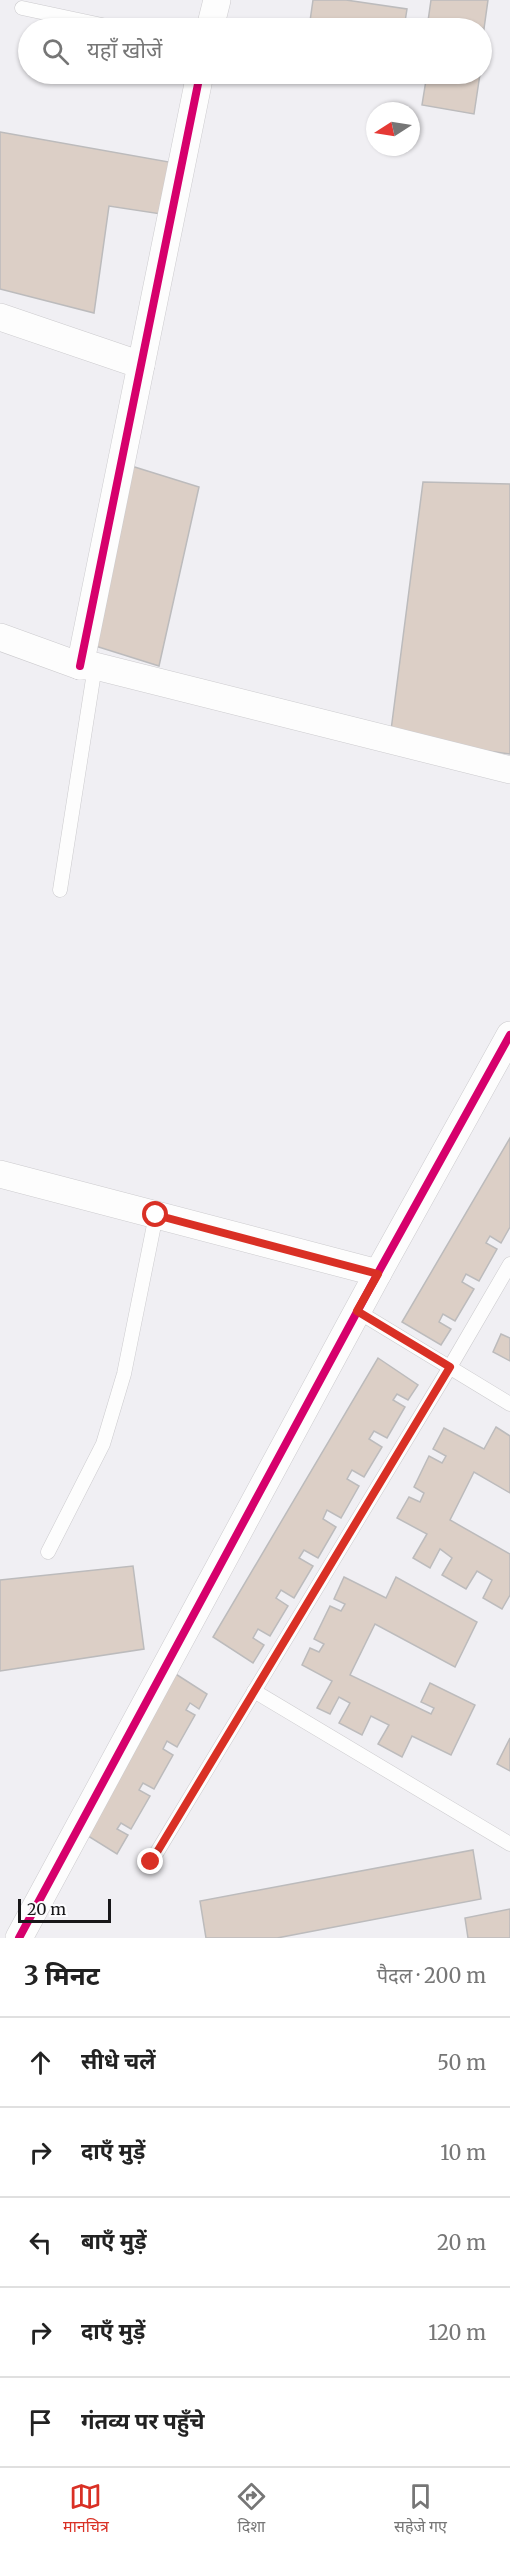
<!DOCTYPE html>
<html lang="hi">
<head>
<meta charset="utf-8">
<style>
  body { margin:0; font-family:Merriweather,"Noto Sans Devanagari",serif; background:#f2f2f2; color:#222 }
  .compass { position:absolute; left:366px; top:102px; width:54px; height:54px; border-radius:50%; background:#fff; box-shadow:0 2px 4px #0004; rotate:258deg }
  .scale { position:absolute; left:18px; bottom:15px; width:93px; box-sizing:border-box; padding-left:6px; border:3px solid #181719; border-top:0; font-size:16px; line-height:21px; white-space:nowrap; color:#181719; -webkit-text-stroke:4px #fcfcfe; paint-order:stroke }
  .stop { position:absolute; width:18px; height:18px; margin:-14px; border:4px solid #d93025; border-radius:50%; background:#fff }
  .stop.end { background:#d93025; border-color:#fff; box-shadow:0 2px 6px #0008 }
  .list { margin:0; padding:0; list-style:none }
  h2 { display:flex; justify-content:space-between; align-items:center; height:78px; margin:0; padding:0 24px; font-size:26px }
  h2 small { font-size:20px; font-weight:400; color:#767676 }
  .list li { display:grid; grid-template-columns:39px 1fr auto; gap:18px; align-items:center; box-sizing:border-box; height:90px; padding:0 24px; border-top:2px solid #e0e0e0 }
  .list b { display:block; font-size:22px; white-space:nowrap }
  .list em { font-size:20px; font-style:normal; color:#767676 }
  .icon { flex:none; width:33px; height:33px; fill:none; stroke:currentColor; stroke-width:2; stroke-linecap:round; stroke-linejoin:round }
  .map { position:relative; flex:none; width:510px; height:1938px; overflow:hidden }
  .search { position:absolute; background:#fff; box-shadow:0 2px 4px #0004; left:18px; right:18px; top:18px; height:66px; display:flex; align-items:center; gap:15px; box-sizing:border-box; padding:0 21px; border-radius:33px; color:#767676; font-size:22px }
  .sheet { height:528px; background:#fff }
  nav { display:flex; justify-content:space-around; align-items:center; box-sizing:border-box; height:84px; border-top:2px solid #e0e0e0; background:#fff; font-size:16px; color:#767676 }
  nav a { display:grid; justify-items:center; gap:3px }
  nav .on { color:#d93025 }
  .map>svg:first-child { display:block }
  .building { fill:#dccfc6; stroke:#bcbbbc; stroke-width:1.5 }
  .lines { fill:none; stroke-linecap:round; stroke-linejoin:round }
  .lane-casing { stroke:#cccbce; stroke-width:15 }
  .street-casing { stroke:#cccbce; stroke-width:28 }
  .lane { stroke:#fdfdfd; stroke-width:14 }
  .street { stroke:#fdfdfd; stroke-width:27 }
  .cycleway-casing { stroke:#fcfcfe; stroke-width:11 }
  .cycleway { stroke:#d6006c; stroke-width:8 }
  .route { stroke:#d93025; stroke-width:8 }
</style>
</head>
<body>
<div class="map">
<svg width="510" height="1938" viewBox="0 0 510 1938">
  <rect width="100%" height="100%" fill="#f0eff3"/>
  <g class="building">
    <path d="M313,0H346L407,9L404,28H309Z"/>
    <path d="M431,0H488L482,43V28H427Z"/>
    <path d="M427,74H480L474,114L422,105Z"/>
    <path d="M0,132L169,162L161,214L109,206L94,313L0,289Z"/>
    <path d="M125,464L199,487L159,666L89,644Z"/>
    <path d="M423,482L510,484V754L390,738Z"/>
    <path d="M510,1138V1227L501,1243L490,1236L486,1243L497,1249L479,1281L466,1274L462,1282L474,1289L455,1321L443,1314L439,1322L451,1329L441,1345L402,1322Z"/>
    <path d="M501,1334L510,1338V1361L493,1352Z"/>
    <path d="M378,1358L418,1385L408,1400L397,1394L393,1400L405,1407L387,1438L374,1431L369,1439L382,1447L364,1477L352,1470L347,1479L359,1486L341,1518L327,1510L323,1519L336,1527L318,1558L304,1550L299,1558L313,1566L294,1598L281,1590L276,1598L288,1606L270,1636L258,1629L253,1638L264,1645L253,1663L213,1637Z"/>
    <path d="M496,1427L510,1436V1493L474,1472L450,1520L510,1554V1595L502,1609L483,1598L492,1580L477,1571L466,1589L442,1575L452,1558L440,1549L430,1568L413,1558L427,1534L397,1518L409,1497L420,1502L424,1493L414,1487L429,1456L442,1463L446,1456L433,1449L444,1428L484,1449Z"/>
    <path d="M133,1566L144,1649L0,1671V1580Z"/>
    <path d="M344,1577L386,1598L396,1577L477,1622L455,1667L375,1624L350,1675L431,1714L434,1708L421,1702L430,1683L475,1705L451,1755L412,1736L402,1757L378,1744L389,1725L371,1716L362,1735L339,1723L350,1703L339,1697L330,1714L317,1708L332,1681L302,1665L310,1648L319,1652L324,1644L314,1639L330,1606L341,1611L345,1604L334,1599Z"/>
    <path d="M171,1671L207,1694L199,1709L190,1703L186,1710L195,1715L177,1747L167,1741L163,1749L173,1755L154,1789L143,1783L139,1790L150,1796L131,1829L121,1823L117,1829L128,1835L117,1854L80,1831Z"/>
    <path d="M510,1738V1771L497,1764Z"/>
    <path d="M473,1850L481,1899L277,1938H206L200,1901Z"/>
    <path d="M510,1909V1938H468L465,1918Z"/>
  </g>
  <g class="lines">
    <defs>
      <g id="lane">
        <path d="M22,8L116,28"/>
        <path d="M60,890L95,666"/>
        <path d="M357,1311L510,1404"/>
        <path d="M48,1552L103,1444L124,1374L156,1215"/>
        <path d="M254,1691L510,1844"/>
        <path d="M151,1862L450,1367L510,1264"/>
      </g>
      <g id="street">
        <path d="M210,28L217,0"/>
        <path d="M0,317L141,365"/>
        <path d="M0,637L80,666H95L510,770"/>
        <path d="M80,666L200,74"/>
        <path d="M0,1174L378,1273"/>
        <path d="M19,1938L378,1273L510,1035"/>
      </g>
    </defs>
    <use href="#lane" class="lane-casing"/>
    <use href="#street" class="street-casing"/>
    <use href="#lane" class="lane"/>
    <use href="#street" class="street"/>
    <defs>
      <g id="cycleway">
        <path d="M80,666L200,74"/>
        <path d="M19,1938L378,1273L510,1035"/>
      </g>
    </defs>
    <use href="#cycleway" class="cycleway-casing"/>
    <use href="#cycleway" class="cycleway"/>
  </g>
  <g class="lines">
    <path class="route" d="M151,1862L450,1367L357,1311L378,1274L156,1215"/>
  </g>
</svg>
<svg class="compass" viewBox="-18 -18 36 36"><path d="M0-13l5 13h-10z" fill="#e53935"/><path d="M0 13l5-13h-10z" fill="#767676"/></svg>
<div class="scale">20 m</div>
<div class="stop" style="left:156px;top:1215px"></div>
<div class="stop end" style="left:151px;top:1862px"></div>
<div class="search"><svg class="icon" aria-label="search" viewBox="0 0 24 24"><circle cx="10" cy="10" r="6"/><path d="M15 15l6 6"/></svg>यहाँ खोजें</div>
</div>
<section class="sheet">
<h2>3 मिनट<small>पैदल · 200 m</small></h2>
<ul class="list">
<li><svg class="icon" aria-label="ahead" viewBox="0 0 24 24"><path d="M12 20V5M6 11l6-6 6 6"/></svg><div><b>सीधे चलें</b></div><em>50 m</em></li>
<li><svg class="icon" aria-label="right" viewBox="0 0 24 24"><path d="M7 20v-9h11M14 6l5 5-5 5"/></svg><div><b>दाएँ मुड़ें</b></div><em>10 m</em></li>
<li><svg class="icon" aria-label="left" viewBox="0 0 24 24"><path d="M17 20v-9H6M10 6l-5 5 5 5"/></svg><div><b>बाएँ मुड़ें</b></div><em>20 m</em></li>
<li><svg class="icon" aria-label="right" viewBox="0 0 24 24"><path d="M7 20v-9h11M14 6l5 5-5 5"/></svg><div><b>दाएँ मुड़ें</b></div><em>120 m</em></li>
<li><svg class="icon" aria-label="arrive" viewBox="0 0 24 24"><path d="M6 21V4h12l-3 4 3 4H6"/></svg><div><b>गंतव्य पर पहुँचे</b></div></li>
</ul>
</section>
<nav>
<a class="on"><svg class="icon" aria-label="map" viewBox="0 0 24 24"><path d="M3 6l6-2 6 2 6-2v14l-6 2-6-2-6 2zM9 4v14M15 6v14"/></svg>मानचित्र</a>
<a><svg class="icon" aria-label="directions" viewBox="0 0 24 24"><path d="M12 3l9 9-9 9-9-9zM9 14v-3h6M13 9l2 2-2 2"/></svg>दिशा</a>
<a><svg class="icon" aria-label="saved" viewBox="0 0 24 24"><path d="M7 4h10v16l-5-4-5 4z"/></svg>सहेजे गए</a>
</nav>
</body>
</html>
